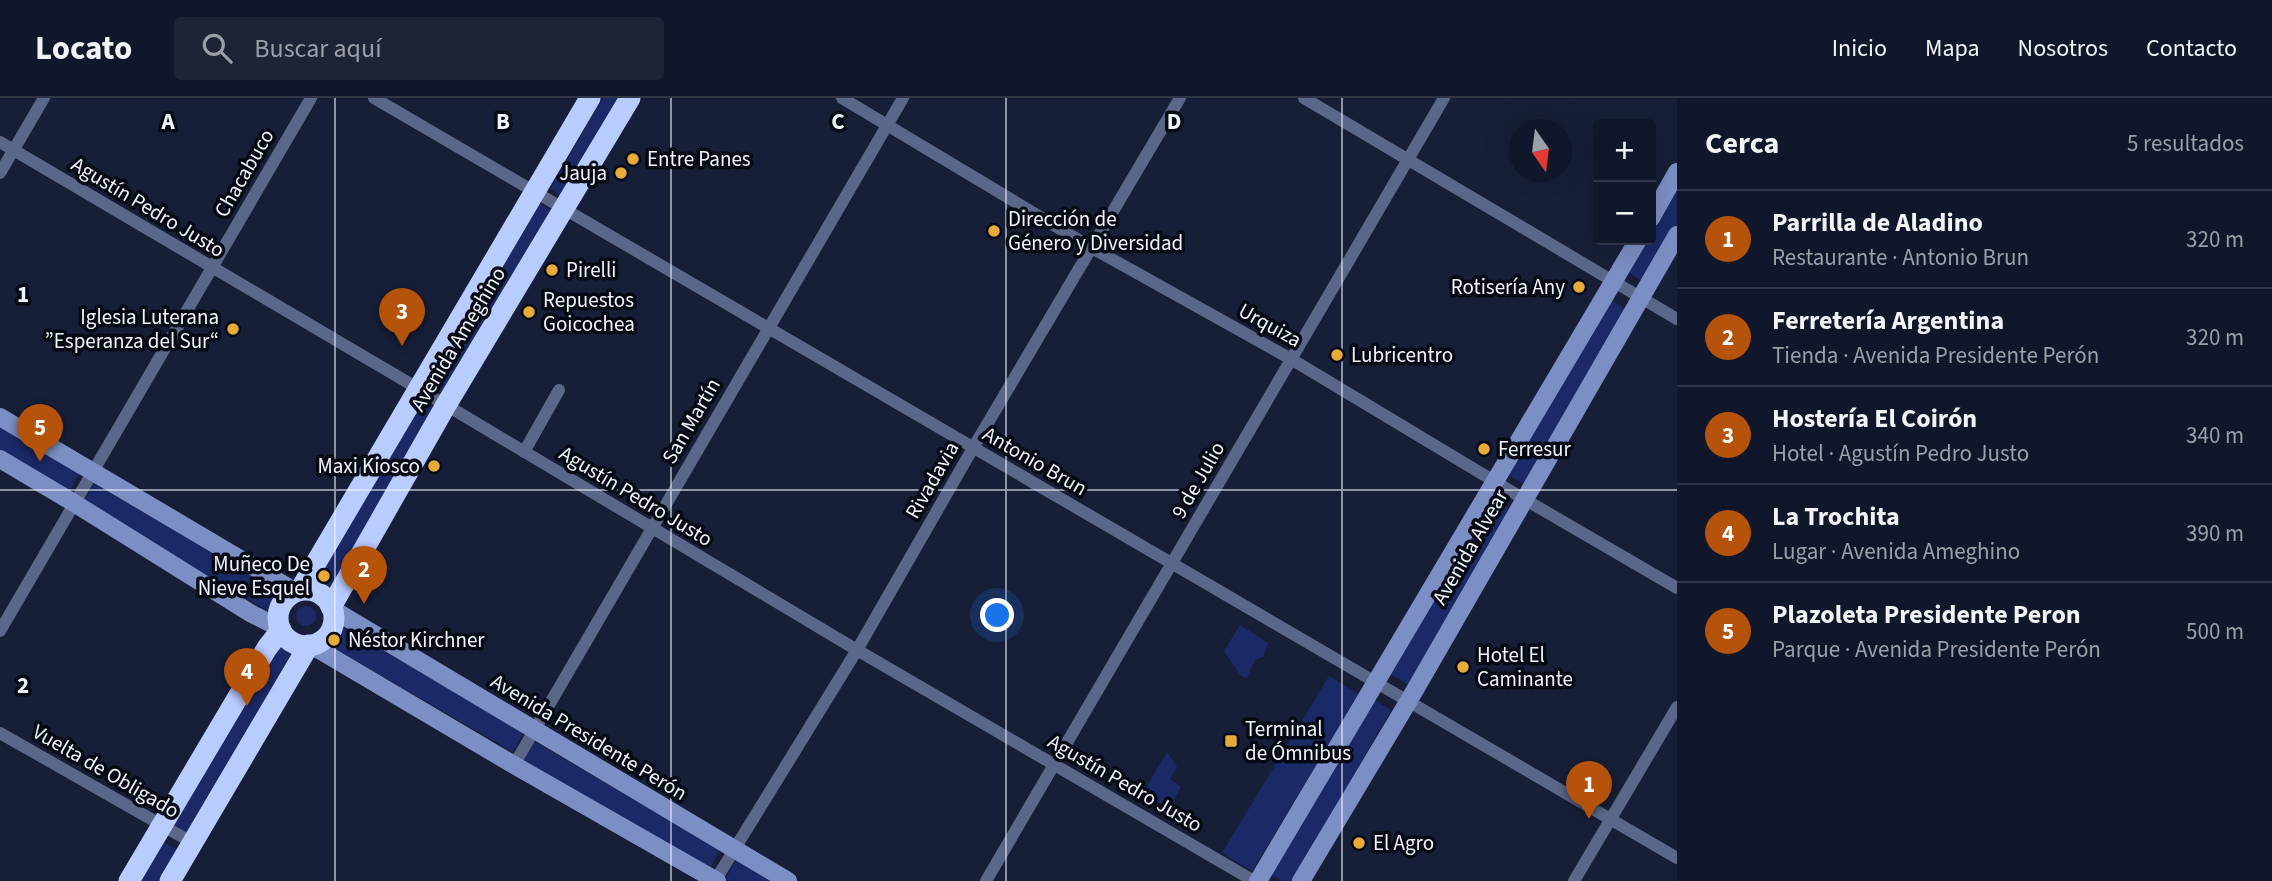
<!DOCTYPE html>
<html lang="es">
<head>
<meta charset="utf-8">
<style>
  body { margin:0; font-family:"Source Sans 3",sans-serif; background:#1e2436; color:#f1f3f6 }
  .controls { position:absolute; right:21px; top:21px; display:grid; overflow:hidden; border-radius:7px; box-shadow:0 7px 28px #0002 }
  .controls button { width:63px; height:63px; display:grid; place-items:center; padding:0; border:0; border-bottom:2px solid #303647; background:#11172a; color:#f1f3f6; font:35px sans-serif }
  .compass { position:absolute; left:1509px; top:21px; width:63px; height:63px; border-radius:50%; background:#11172a; box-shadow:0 7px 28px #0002; rotate:166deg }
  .you { position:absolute; left:998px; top:518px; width:24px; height:24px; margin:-18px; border:5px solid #fff; border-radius:50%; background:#1a73e8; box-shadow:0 0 0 10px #1a73e833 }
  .badge { display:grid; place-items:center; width:46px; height:46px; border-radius:50%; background:#b45309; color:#fff; font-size:23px; font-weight:700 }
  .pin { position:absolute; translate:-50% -58px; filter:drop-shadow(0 2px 4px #0008) }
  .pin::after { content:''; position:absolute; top:37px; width:24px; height:21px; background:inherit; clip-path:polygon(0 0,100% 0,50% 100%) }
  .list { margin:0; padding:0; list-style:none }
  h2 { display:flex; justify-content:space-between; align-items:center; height:91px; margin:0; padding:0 28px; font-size:30px }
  h2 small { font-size:23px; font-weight:400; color:#9c9fa8 }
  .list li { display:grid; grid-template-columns:46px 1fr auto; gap:21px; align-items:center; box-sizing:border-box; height:98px; padding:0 28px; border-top:2px solid #303647 }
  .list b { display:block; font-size:26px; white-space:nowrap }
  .list p { margin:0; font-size:23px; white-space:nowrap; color:#9c9fa8 }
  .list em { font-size:23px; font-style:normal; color:#9c9fa8 }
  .icon { flex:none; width:38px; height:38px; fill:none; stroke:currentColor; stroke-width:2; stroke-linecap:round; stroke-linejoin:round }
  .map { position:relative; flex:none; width:1677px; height:783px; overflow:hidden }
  header { display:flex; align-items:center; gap:42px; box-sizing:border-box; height:98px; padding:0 35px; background:#11172a; border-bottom:2px solid #303647 }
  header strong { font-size:33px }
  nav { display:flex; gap:38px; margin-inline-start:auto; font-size:24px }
  .search { width:490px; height:63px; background:#1e2436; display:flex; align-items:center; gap:18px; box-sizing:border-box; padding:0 24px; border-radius:7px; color:#9c9fa8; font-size:26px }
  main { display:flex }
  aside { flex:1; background:#11172a }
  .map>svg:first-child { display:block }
  .green { fill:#1b2966 }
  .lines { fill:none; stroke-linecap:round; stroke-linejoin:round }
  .street { stroke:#5b6788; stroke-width:12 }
  .secondary { stroke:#7c8fc4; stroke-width:18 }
  .highway { stroke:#b9ccfe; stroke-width:21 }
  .grid { fill:none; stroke:#f0f4fe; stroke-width:2; stroke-opacity:0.55 }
  .poi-dot { fill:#e9ab38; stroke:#060a14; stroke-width:2.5 }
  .labels { text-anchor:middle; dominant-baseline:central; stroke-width:7; stroke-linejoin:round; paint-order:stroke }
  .poi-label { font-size:21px; fill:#f0f4fe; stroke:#060a14; text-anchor:start }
  .street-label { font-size:21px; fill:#f0f4fe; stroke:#060a14 }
  .grid-label { font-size:23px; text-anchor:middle; font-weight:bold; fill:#f0f4fe; stroke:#060a14; stroke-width:7; stroke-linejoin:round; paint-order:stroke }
</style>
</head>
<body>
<header>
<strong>Locato</strong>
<div class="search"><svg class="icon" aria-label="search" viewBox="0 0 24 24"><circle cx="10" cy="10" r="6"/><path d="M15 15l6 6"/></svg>Buscar aquí</div>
<nav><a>Inicio</a><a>Mapa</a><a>Nosotros</a><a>Contacto</a></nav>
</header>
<main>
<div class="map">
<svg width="1677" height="783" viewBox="0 0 1677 783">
  <rect width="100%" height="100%" fill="#171f38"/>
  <g class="green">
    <path d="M603,0H621L564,99L550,91Z"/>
    <path d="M1677,83V127L1644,184L1625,172L1643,142H1651V128Z"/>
    <path d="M536,104L551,112L445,297L430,289Z"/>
    <path d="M1609,201L1628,213L1526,387L1507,376Z"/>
    <path d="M420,301L434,309L328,494L314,486Z"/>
    <path d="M0,328L80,374L69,394L0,354Z"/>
    <path d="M94,386L279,493L268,513L83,405Z"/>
    <path d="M1491,400L1510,412L1408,586L1388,575Z"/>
    <circle cx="306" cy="518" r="10"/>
    <path d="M339,527L524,634L513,654L327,546Z"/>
    <path d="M1240,527L1268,545L1263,559L1255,562L1247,580L1241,578L1224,553Z"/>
    <path d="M280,543L294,551L188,736L174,728Z"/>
    <path d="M1329,578L1359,596L1252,773L1222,755Z"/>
    <path d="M1372,601L1391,612L1292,783H1283L1270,776Z"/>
    <path d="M535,644L720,752L709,771L524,663Z"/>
    <path d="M1167,654L1177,669L1170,681L1181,689L1169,711L1143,695Z"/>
    <path d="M162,743L177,752L159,783H140Z"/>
    <path d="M737,761L774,783H730L725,781Z"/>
  </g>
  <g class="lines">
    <g class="street">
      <path d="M374,0L1677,760"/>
      <path d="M842,0L1092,150L1291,261L1524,401L1677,490"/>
      <path d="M1304,0L1677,221"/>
      <path d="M0,44L446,307L857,552L1254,783"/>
      <path d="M0,75L44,0"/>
      <path d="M524,354L559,292"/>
      <path d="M0,533L311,0"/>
      <path d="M0,635L193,745"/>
      <path d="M514,667L903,0"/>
      <path d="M715,783L857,552L973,350L1180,0"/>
      <path d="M986,783L1444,0"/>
      <path d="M1574,783L1677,609"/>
    </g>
    <g class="secondary">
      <path d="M1651,120L1677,74"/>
      <path d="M0,319L296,494"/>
      <path d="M0,361L74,405L252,516L280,530"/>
      <path d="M332,511L788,783"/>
      <path d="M311,547L514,667L717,783"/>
      <path d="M1258,783L1638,142"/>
      <path d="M1301,783L1408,604L1677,137"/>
    </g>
    <g class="highway">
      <path d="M300,492L590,0"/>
      <circle cx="306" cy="520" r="28"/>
      <path d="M331,509L446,307L630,0"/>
      <path d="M129,783L267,550L281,532"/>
      <path d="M170,783L309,547"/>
    </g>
  </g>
  <path class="grid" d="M335,0V783M671,0V783M1006,0V783M1342,0V783M0,392H1677"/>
  <g class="poi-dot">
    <circle cx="633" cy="61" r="7"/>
    <circle cx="621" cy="75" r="7"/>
    <circle cx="994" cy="133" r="7"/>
    <circle cx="552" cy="172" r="7"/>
    <circle cx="1579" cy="189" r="7"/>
    <circle cx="529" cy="214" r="7"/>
    <circle cx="233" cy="231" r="7"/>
    <circle cx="1337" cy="257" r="7"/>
    <circle cx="1484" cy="351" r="7"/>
    <circle cx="434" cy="368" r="7"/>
    <circle cx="324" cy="478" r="7"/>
    <circle cx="334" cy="542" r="7"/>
    <circle cx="1463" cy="569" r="7"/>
    <rect x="1224" y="636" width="14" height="14" rx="3.5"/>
    <circle cx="1359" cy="745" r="7"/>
  </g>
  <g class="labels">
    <g class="poi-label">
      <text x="647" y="61">Entre Panes</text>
      <text x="607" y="75" text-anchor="end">Jauja</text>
      <text x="1008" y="121">Dirección de<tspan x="1008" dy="24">Género y Diversidad</tspan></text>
      <text x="566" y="172">Pirelli</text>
      <text x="1565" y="189" text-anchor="end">Rotisería Any</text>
      <text x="543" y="202">Repuestos<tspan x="543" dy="24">Goicochea</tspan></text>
      <text x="219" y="219" text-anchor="end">Iglesia Luterana<tspan x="219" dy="24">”Esperanza del Sur“</tspan></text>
      <text x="1351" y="257">Lubricentro</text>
      <text x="1498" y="351">Ferresur</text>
      <text x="420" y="368" text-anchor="end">Maxi Kiosco</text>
      <text x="310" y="466" text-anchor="end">Muñeco De<tspan x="310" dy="24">Nieve Esquel</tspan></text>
      <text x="348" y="542">Néstor Kirchner</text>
      <text x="1477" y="557">Hotel El<tspan x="1477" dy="24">Caminante</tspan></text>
      <text x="1245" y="631">Terminal<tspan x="1245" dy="24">de Ómnibus</tspan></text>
      <text x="1373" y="745">El Agro</text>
    </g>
    <g class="street-label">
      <text transform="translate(244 75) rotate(-60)">Chacabuco</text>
      <text transform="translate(148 109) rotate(31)">Agustín Pedro Justo</text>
      <text transform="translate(1270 227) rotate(29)">Urquiza</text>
      <text transform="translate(458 241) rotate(-59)">Avenida Ameghino</text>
      <text transform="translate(691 323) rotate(-60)">San Martín</text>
      <text transform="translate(1035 363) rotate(30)">Antonio Brun</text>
      <text transform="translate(932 382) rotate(-60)">Rivadavia</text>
      <text transform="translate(1198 382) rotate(-60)">9 de Julio</text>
      <text transform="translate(636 398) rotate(31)">Agustín Pedro Justo</text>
      <text transform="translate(1470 449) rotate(-60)">Avenida Alvear</text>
      <text transform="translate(589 639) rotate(31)">Avenida Presidente Perón</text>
      <text transform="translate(106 673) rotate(30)">Vuelta de Obligado</text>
      <text transform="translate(1125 685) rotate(30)">Agustín Pedro Justo</text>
    </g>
  </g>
  <g class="grid-label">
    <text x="168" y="31">A</text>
    <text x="503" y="31">B</text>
    <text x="838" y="31">C</text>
    <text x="1174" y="31">D</text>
    <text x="23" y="204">1</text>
    <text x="23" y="595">2</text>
  </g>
</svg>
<div class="controls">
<button>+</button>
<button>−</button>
</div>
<svg class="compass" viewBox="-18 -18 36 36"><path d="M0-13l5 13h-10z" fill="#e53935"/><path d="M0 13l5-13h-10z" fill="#9c9fa8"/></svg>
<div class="you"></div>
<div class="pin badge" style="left:1589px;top:721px">1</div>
<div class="pin badge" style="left:364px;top:506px">2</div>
<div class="pin badge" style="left:402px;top:248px">3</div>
<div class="pin badge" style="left:247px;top:608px">4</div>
<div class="pin badge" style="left:40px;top:364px">5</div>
</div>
<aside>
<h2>Cerca<small>5 resultados</small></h2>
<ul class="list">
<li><span class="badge">1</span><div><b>Parrilla de Aladino</b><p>Restaurante · Antonio Brun</p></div><em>320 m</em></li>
<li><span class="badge">2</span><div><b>Ferretería Argentina</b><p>Tienda · Avenida Presidente Perón</p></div><em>320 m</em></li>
<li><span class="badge">3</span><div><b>Hostería El Coirón</b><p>Hotel · Agustín Pedro Justo</p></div><em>340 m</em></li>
<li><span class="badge">4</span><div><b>La Trochita</b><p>Lugar · Avenida Ameghino</p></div><em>390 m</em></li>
<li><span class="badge">5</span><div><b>Plazoleta Presidente Peron</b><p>Parque · Avenida Presidente Perón</p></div><em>500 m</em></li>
</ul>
</aside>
</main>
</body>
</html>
